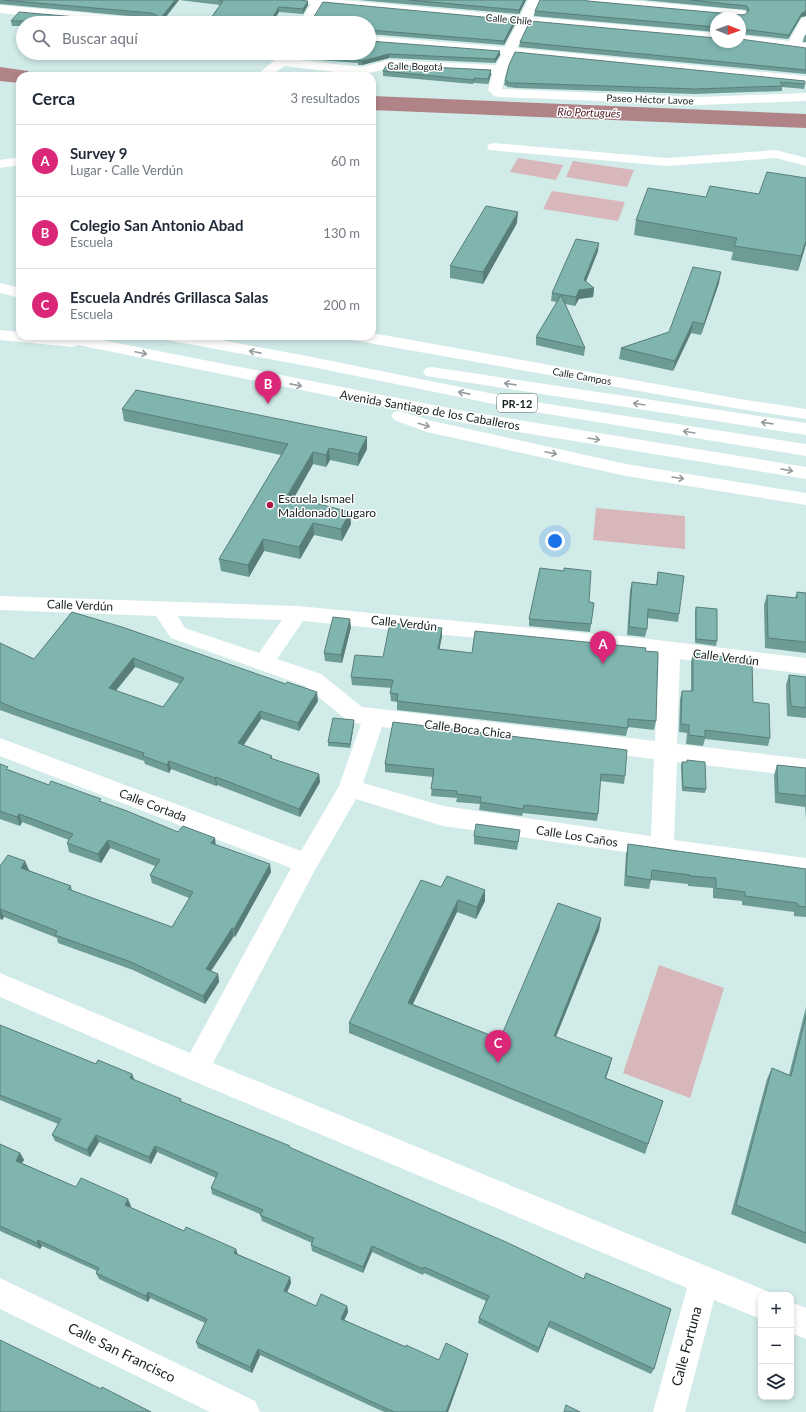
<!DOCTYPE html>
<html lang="es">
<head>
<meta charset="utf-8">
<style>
  body { margin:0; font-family:Lato,sans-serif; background:#f6f6f7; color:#1f2937 }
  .controls { position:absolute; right:12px; bottom:12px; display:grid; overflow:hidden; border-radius:8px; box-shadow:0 2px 6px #0003 }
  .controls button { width:36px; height:36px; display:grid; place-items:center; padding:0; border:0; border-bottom:1px solid #e0e1e3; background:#fff; color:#1f2937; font:20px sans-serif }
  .compass { position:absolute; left:710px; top:12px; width:36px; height:36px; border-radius:50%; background:#fff; box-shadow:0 2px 6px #0003; rotate:91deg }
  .you { position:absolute; left:555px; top:541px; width:14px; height:14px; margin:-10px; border:3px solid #fff; border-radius:50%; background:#1a73e8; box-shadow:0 0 0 6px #1a73e833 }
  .badge { display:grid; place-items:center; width:26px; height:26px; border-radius:50%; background:#db2777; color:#fff; font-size:13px; font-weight:700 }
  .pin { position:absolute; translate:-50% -33px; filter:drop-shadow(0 1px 2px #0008) }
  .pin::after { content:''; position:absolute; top:21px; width:14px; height:12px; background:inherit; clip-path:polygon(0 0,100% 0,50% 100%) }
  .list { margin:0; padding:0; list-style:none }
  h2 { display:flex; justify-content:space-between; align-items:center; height:52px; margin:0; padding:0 16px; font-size:17px }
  h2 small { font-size:13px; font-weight:400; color:#747a83 }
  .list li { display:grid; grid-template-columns:26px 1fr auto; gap:12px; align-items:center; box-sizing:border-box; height:72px; padding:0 16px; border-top:1px solid #e0e1e3 }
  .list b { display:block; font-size:15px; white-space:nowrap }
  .list p { margin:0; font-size:13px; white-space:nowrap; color:#747a83 }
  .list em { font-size:13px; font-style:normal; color:#747a83 }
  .icon { flex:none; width:22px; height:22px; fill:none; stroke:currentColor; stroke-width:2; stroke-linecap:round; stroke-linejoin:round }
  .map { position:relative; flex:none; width:806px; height:1412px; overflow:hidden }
  .search { position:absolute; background:#fff; box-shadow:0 2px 6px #0003; left:16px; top:16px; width:360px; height:44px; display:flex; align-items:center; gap:10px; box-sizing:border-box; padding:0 14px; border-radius:22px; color:#747a83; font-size:15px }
  .panel { position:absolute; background:#fff; box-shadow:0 2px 6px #0003; left:16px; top:72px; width:360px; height:268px; border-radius:12px }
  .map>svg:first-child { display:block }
  .green { fill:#d8b7ba }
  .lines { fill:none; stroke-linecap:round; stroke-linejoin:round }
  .river { fill:#b08387; fill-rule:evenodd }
  .minor { fill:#fff; fill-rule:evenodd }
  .highway { fill:#fff; fill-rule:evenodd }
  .wall { fill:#6d9b96; fill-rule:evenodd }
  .shaded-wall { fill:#597e7a }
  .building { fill:#7fb4af; stroke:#597e7a; fill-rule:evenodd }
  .oneway { stroke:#979b9b }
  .poi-dot { fill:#ad1942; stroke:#fff; stroke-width:1.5 }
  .labels { text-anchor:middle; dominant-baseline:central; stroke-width:3; stroke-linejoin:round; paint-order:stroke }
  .far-street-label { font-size:10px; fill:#182120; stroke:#fff }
  .far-water-label { font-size:11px; font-style:italic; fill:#4d131f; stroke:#fff }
  .shield { fill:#fff; stroke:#5d6463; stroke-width:1 }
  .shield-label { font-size:11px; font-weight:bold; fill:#182120 }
  .street-label { font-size:12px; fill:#182120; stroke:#fff }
  .poi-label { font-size:12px; fill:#182120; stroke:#fff; text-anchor:start }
  .near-street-label { font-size:14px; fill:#182120; stroke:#fff }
</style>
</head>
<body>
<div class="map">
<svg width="806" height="1412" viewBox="0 0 806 1412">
  <rect width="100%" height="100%" fill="#d1ebe8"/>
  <g class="green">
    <path d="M518,158L563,165L556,180L510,172Z"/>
    <path d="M573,161L634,170L627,187L566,177Z"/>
    <path d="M552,191L625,202L618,221L543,209Z"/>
    <path d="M596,508L685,516V549L593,540Z"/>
    <path d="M659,965L724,988L690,1098L623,1073Z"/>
  </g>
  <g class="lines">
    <g class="river">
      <path d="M0,67L28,71L32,76H20V83L0,81Z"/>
      <path d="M372,96L806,114V128L372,110Z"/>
    </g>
    <g class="minor">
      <path d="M296,0H342L520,16L528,0H540L532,17L716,33V41L529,24L517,48L806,76V84L514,55L507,69L502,89L699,97L806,93V101L699,105L499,97L494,96L488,90L493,73L389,68L362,75L284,66L271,76H256L276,59L281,53H293L289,59L362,67L389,60L496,65L502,54L369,44V36L505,47L517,23L322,5L311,23H299L311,4L298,3Z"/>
      <path d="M582,0H628L741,10L745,11L747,14L745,17L741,18L588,4L584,3Z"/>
      <path d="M0,5L151,19L155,20L157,23H111L0,13Z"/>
      <path d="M806,17V33L801,43H806V51L737,42H740V35L789,41L802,18Z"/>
      <path d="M494,143L667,158L776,150L806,158V166L776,158L667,166L489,150L487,147L489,144Z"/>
      <path d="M20,157V165L0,168V160Z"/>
      <path d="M372,333L740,399L806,409V419L740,409L358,341L352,340L350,336H372Z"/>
      <path d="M0,596L297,606L649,639L806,658V674L680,659L677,744L806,759V777L677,762L674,840L806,858V878L443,826L356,799L315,870L213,1063L772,1293L773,1295H761V1319L714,1300L685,1412H653L687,1288L186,1078L0,997V973L190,1053L291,868L0,756V738L301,851L339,786L361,724L348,721L305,686L171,638L156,616L0,610ZM178,616L282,620L259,653L185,628ZM303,621L659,656L655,741L362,707L321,674L277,659ZM382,727L654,759L651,836L443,806L363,783Z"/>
      <path d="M0,1278L255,1401L260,1412H210L0,1309Z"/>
      <path d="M791,1302L806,1308V1339L791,1333Z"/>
    </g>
    <g class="highway">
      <path d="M0,283L20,288V298L0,293Z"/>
      <path d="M0,330L20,332V336H82L464,411L806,467V479L464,423L78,345L72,347L0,340Z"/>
      <path d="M164,336H199L307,356L523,400L806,444V456L523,410L307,366L172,341L166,340Z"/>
      <path d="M432,367L806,423V435L426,376L423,372L426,368Z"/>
      <path d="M400,411L432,421L626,464L806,493V505L626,476L427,432L394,420L391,416L394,412Z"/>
    </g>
  </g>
  <g class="wall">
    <path d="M0,0H298L308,5L303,14L279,12L272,23H213L211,22V18L220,5L179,0L161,23H23V26H12L11,21L157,20L151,18L0,4Z"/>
    <path d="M359,0H526L519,14Z"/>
    <path d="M643,0H806V16L801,17L788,39L740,34V18H716V32L534,16L535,11L588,1L742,15L746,14L747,13L746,10Z"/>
    <path d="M515,20V24L504,45L369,34V23Z"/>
    <path d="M806,34V42H803L804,37Z"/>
    <path d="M520,42L806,48V74L519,47Z"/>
    <path d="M500,51V55L495,63L389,58L362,65H358V63L292,58V53Z"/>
    <path d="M509,65L805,84L804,89L782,87V91L695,94L516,88L507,87V86L504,85Z"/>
    <path d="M491,70V74L488,84L474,83L473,84L383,76V71Z"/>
    <path d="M636,220L806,244L798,271L731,260L733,252L634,235Z"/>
    <path d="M517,223L483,284L450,278V266Z"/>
    <path d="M598,251L586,282L594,288L593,297L579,299L575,306L565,304L585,348L584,356L536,345V337L557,302L551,301L552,293Z"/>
    <path d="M719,283L701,335L691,333L673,371L619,359L621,348L669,332Z"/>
    <path d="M122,409L367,437V449L358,466L330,460L326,467L313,464L294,498L351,524L342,541L314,535L300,559L264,551L249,577L221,571L219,559L281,455L124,421Z"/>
    <path d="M658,572L679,614L678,622L647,618V629L645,637L627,635L630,590L632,582L656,585Z"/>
    <path d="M797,592L806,593V653L765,648L764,605L767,595L795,598Z"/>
    <path d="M589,602L594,603L590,632L529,626V619Z"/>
    <path d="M696,607L717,641L716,646L695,643V611Z"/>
    <path d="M72,612L318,701L299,731L261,719L244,745L272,756V759L319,774L320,782L300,817L217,785L216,786L171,769L169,773L145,764L144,761L22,718L0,710V643L34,659ZM135,667L180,684L163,707L116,691Z"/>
    <path d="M351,627L342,663L325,661L324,653Z"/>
    <path d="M442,628V636L439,649L472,653L645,651L656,721L654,730L628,727L626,736L397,710V702L391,701L390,693L392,688L352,685L351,677L383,657Z"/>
    <path d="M693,653L753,702L770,738L768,746L705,739L703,746L686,744L687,733L679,732L680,699L682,691H691V662Z"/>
    <path d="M789,675L806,677V717L805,718L787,716L786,685Z"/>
    <path d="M393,722L625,776L624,784L600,781L598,814L597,821L523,813L522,816L479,810L480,804L456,802L457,798L431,796L433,777L385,772V764Z"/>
    <path d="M354,724L350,748L328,746V742Z"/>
    <path d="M687,760L706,789L705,793L682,791L681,766L682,762H687Z"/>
    <path d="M0,764L9,770L49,785L102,802L178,832L216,845L271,872L235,937L234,936L211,971L218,974L219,982L205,1004L133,970L58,943L57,938L4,917L2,920L0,919V866L29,870H28L71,886L72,891L172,927L189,898L152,883L150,875L155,866L110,848L101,863L69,852L67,843L69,840L22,822L20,826L0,819Z"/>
    <path d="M777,765L806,768V818L805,807L775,803L774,775Z"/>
    <path d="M474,836L519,838L517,850L474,844Z"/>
    <path d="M628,844L806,869V917L794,916V912L742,905V901L713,898V888L688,886V884L651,880L649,889L624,886L626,854Z"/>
    <path d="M441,887L485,901L476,919L457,912L413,1004L500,1039L601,918L599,930L556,1037L612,1058L609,1069L606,1078L663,1101L645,1154L349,1033V1023Z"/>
    <path d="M806,1007V1244L731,1214L767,1079L772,1068L789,1075Z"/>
    <path d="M0,1025L96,1064L132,1074L134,1080L182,1102L290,1148L654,1369L651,1374L548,1327L538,1353L478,1323L479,1318L486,1301L424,1273L423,1275L372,1252L363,1273L312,1251L311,1245L312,1243L262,1221L260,1214L212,1194L211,1188L216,1178L157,1152L151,1164L99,1142L90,1157L55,1141L52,1135L58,1124L0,1100Z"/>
    <path d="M0,1144L20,1153L24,1160L22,1163L76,1187L131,1206L130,1207L290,1277L291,1283L287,1292L316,1306H347L348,1312L344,1320L406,1347L439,1360L467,1359L448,1412H384L260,1355L252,1373L198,1348L196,1342L205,1323L150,1298L148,1302L99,1279L96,1273L97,1271L42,1246L40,1249L0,1231Z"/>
  </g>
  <g class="shaded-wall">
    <path d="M175,0H179L161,23H157Z"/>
    <path d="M524,0H526L519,14V10Z"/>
    <path d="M308,1V5L303,14V9Z"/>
    <path d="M279,7V12L272,23H269Z"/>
    <path d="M806,11V16L801,17L788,39L789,35L802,13Z"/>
    <path d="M515,20V24L504,45V41Z"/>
    <path d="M500,51V55L495,63V59Z"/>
    <path d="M389,54V58L362,65V61Z"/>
    <path d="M491,70V74L488,84V79Z"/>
    <path d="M518,212L517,223L483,284V272Z"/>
    <path d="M806,241V244L798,271L801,256Z"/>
    <path d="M599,243L598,251L583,288L584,280Z"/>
    <path d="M721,272L719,283L701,335L704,324Z"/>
    <path d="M594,288L593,297L579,299L575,306L576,297L579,290Z"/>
    <path d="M693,322L691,333L673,371L675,361Z"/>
    <path d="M367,437V449L358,466V454Z"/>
    <path d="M329,448L330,460L326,467V455Z"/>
    <path d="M313,452V464L288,508L287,496Z"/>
    <path d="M350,512L351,524L342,541L341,529Z"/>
    <path d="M313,523L314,535L300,559L299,547Z"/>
    <path d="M263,539L264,551L249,577L248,565Z"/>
    <path d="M350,619L351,627L342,663L341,655Z"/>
    <path d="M442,628V636L438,657V649Z"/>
    <path d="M133,658L135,667L111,696L109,688Z"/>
    <path d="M317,692L318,701L299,731L298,723Z"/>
    <path d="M260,711L261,719L239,751L238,743Z"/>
    <path d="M354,720V724L350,748V744Z"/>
    <path d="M169,761L171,769L169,773L167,765Z"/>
    <path d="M319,774L320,782L300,817L299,809Z"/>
    <path d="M216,777L217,785L216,786L215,778Z"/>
    <path d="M19,814L22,822L20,826L17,817Z"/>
    <path d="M215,838L216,847L211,843Z"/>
    <path d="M108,840L110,848L101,863L98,854Z"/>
    <path d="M25,861L29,870L24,876L21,868Z"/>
    <path d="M270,864L271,872L235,937L234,929Z"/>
    <path d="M485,890V901L476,919L477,907Z"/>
    <path d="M458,900L457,912L408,1014V1003Z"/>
    <path d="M0,909L4,917L2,920L0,916Z"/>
    <path d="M601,918L599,930L552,1046L554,1036Z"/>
    <path d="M232,928L234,936L207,977L206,969Z"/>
    <path d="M218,974L219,982L205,1004L203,996Z"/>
    <path d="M612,1058L609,1069L602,1088L605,1078Z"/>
    <path d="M132,1074L135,1081L130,1078Z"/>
    <path d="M96,1135L99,1142L90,1157L87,1150Z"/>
    <path d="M155,1146L157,1152L151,1164L149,1157Z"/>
    <path d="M20,1153L24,1160L19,1167L16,1161Z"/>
    <path d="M128,1199L131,1206L128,1211L125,1205Z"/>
    <path d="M38,1240L42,1246L40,1249L37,1243Z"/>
    <path d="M372,1246V1252L363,1273V1267Z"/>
    <path d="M236,1249L238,1255L234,1253Z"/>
    <path d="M290,1277L291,1283L285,1297L284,1291Z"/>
    <path d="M148,1292L150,1298L148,1302L146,1296Z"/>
    <path d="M347,1306L348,1312L342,1325L341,1319Z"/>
    <path d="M550,1321L548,1327L538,1353L539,1348Z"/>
    <path d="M258,1349L260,1355L252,1373L250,1367Z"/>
    <path d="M468,1354L467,1359L448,1412H446Z"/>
  </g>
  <g class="building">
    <path d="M3,0H175L157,23H105L85,21H11L19,12L110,20H156L158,19L156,15L151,13Z"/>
    <path d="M219,0H298L308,1L303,9L279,7L269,23L243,22V23H213L215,18H211L223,1Z"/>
    <path d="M409,0H524L519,10Z"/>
    <path d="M540,0H585L588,1L742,15L746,14L749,10L747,6L690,0H806V11L802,13L789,35L741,29L740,30V18H716V27L535,11Z"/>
    <path d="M323,2L515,20L504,41L369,30V23H310Z"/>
    <path d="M530,21L716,38V42H740V39L806,48V70L520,42Z"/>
    <path d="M369,41L500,51L495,59L389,54L362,61L358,60V59L292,53H369Z"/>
    <path d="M515,52L805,81V84L780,82L783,86L696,89L516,83H507L508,81H505L509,65Z"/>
    <path d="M389,65L491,70L488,79L474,78V80L383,71L386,66Z"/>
    <path d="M767,172L806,178V241L801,256L734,246L737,238L636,220L648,188L706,197L710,186L759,194Z"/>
    <path d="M486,206L518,212L483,272L450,266Z"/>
    <path d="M576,239L599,243L584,280L594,288L579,290L576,297L552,293Z"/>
    <path d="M693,267L721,272L704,324L693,322L675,361L621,348L669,332Z"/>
    <path d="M561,295L585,348L536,337Z"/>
    <path d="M136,390L367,437L358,454L329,448L326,455L313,452L287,496L350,512L341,529L313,523L299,547L263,539L248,565L219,559L288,444L122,409Z"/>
    <path d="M540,568L564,571V568L591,571L589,602L594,603L591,624L529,619Z"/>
    <path d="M658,572L684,576L679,614L648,609L647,629L629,627L632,582L657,585Z"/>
    <path d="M797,592L806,593V642L768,638L767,595L797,598Z"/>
    <path d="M696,607L717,609V641L696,639Z"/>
    <path d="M72,612L122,627L286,684L287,682L317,692L298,723L260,711L238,743L272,756L270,758L319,774L299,809L216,777L215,778L169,761L167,765L143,756L144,753L19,710L0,702V643L34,659ZM133,658L184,678L163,707L109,688Z"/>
    <path d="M333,617L350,619L341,655L324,653Z"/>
    <path d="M390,623L442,628L438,649L472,653L475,631L646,648L645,651L658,652L656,721L628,719V728L397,701L398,694L390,693L393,680L351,677L355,655L383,657Z"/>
    <path d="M693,653L752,660L753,702L769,704L770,738L705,730V737L689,735V725L681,724L682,691H693Z"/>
    <path d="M789,675L806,677V708L791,706Z"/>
    <path d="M333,718L354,720L350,744L328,742Z"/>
    <path d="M393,722L627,750L625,776L601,774L598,814L524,805L523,809L480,802L481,797L457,794V791L431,789L434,769L385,764Z"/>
    <path d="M687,760L705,762L706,789L683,787L682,762H687Z"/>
    <path d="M0,764L8,767L6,769L49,785L51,781L101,799L99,801L127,811L178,832L183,826L215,838L211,843L270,864L234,929L232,928L206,969L218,974L203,996L131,962L55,935L57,931L0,909V866L8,855L25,861L21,868L71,886L68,889L172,927L193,892L150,875L160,860L108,840L98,854L67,843L73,834L19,814L17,817L0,811Z"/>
    <path d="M777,765L806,768V796L778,793Z"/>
    <path d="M476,824L520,830L518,842L474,836Z"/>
    <path d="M628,844L806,869V907L798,906L797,903L745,896V892L716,888V878L690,876V875L652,870L651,880L626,876Z"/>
    <path d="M447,876L485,890L477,907L458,900L408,1003L500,1039L558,903L601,918L554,1036L612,1058L605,1078L663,1101L648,1144L349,1023L421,880L441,887Z"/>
    <path d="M806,1016V1233L736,1205L772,1068L791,1076Z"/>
    <path d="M0,1025L96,1064L98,1060L132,1074L130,1078L181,1099L180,1101L290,1146L289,1147L506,1242L584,1279L586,1273L671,1309L654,1369L550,1321L539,1348L479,1318L489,1296L424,1267L423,1269L372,1246L363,1267L311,1245L314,1238L260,1215L263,1210L211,1188L218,1173L155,1146L149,1157L96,1135L87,1150L52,1135L61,1119L0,1095Z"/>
    <path d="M0,1144L20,1153L16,1161L76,1187L81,1178L128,1199L125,1205L184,1231L186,1227L236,1249L234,1253L290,1277L284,1291L316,1306L321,1294L347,1306L341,1319L406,1347V1345L439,1360L446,1343L468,1354L446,1412H394L258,1349L250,1367L196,1342L207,1319L148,1292L146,1296L96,1273L99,1268L38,1240L37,1243L0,1226Z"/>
    <path d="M0,1340L101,1389L102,1387L151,1412H0Z"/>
    <path d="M566,1405L580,1412H564Z"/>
  </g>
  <defs><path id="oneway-shaft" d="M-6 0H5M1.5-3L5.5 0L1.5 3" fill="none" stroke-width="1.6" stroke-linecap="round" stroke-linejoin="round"/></defs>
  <g class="oneway">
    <use href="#oneway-shaft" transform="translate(255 352) rotate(-169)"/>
    <use href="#oneway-shaft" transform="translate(141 353) rotate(12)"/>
    <use href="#oneway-shaft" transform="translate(510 384) rotate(-172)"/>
    <use href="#oneway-shaft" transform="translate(296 385) rotate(11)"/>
    <use href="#oneway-shaft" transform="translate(464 393) rotate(-169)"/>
    <use href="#oneway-shaft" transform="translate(639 404) rotate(-171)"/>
    <use href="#oneway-shaft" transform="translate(767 423) rotate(-172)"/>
    <use href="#oneway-shaft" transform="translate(424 425) rotate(17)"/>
    <use href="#oneway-shaft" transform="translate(689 432) rotate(-171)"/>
    <use href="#oneway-shaft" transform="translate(594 439) rotate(9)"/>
    <use href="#oneway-shaft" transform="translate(551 453) rotate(12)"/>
    <use href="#oneway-shaft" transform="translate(787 470) rotate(10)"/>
    <use href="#oneway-shaft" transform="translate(678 478) rotate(9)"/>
  </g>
  <circle class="poi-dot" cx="270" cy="505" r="4"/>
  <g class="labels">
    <g class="far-street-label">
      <text transform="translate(509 19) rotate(5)">Calle Chile</text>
      <text transform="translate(415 66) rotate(1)">Calle Bogotá</text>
      <text transform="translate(650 99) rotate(2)">Paseo Héctor Lavoe</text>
      <text transform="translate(582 376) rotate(10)">Calle Campos</text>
    </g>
    <g class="far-water-label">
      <text transform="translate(589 112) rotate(2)">Río Portugués</text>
    </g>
    <rect class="shield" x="497" y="394" width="40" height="18" rx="3"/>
    <g class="shield-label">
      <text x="517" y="403">PR-12</text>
    </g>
    <g class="street-label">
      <text transform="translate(430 410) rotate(10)">Avenida Santiago de los Caballeros</text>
      <text transform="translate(80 605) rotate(2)">Calle Verdún</text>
      <text transform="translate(404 623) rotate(6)">Calle Verdún</text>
      <text transform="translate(726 657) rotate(7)">Calle Verdún</text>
      <text transform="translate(468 729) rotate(7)">Calle Boca Chica</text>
      <text transform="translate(153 805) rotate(21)">Calle Cortada</text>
      <text transform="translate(577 836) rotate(9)">Calle Los Caños</text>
    </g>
    <g class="poi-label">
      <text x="278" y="498">Escuela Ismael<tspan x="278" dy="14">Maldonado Lugaro</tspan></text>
    </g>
    <g class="near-street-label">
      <text transform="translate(686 1346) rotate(-75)">Calle Fortuna</text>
      <text transform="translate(122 1352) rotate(26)">Calle San Francisco</text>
    </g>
  </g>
</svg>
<div class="controls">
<button>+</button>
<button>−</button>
<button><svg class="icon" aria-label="layers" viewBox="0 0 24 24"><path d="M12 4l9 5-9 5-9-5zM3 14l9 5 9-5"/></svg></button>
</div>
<svg class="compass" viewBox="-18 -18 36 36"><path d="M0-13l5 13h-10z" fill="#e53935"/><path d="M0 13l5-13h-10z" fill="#747a83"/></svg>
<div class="you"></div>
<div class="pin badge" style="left:603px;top:664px">A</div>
<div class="pin badge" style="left:268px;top:404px">B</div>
<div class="pin badge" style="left:498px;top:1063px">C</div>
<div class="search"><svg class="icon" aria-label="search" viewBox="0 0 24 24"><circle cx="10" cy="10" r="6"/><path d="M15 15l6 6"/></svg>Buscar aquí</div>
<section class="panel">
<h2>Cerca<small>3 resultados</small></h2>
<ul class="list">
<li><span class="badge">A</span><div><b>Survey 9</b><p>Lugar · Calle Verdún</p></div><em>60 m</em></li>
<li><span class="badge">B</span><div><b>Colegio San Antonio Abad</b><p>Escuela</p></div><em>130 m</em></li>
<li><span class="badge">C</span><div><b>Escuela Andrés Grillasca Salas</b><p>Escuela</p></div><em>200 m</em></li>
</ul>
</section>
</div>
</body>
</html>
